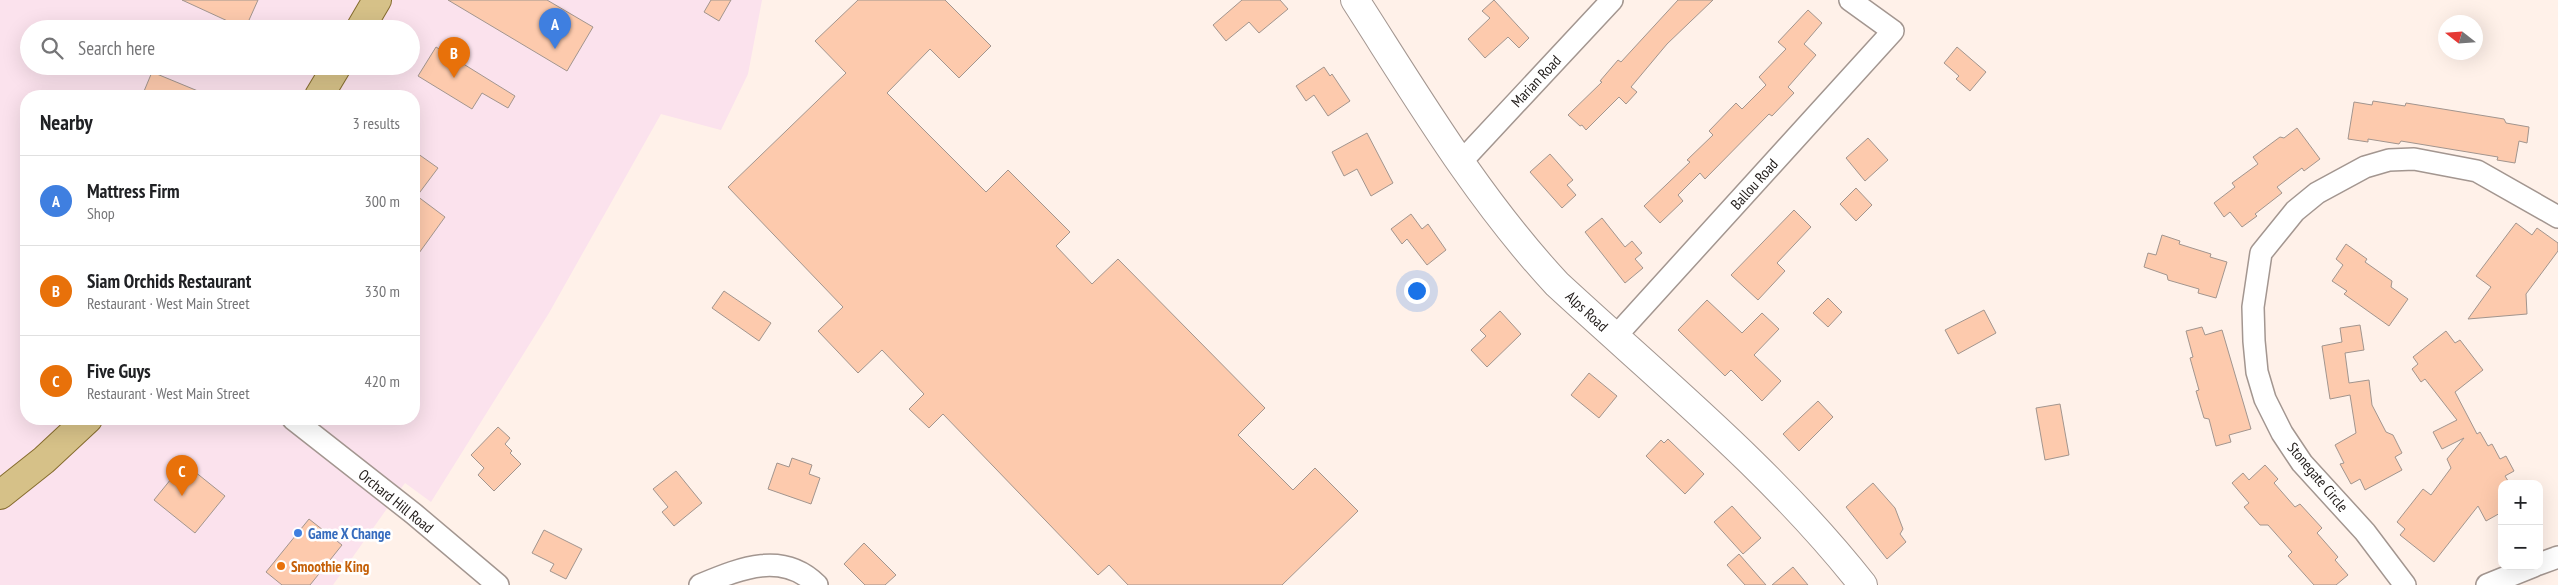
<!DOCTYPE html>
<html lang="en">
<head>
<meta charset="utf-8">
<style>
  body { margin:0; font-family:"PT Sans Narrow",sans-serif; background:#f6f6f6; color:#202124 }
  .controls { position:absolute; right:15px; bottom:15px; display:grid; overflow:hidden; border-radius:10px; box-shadow:0 5px 20px #0002 }
  .controls button { width:45px; height:45px; display:grid; place-items:center; padding:0; border:0; border-bottom:1px solid #e0e0e0; background:#fff; color:#202124; font:25px sans-serif }
  .compass { position:absolute; left:2438px; top:15px; width:45px; height:45px; border-radius:50%; background:#fff; box-shadow:0 5px 20px #0002; rotate:287deg }
  .you { position:absolute; left:1416px; top:290px; width:18px; height:18px; margin:-12px; border:4px solid #fff; border-radius:50%; background:#1a73e8; box-shadow:0 0 0 8px #1a73e833 }
  .badge { display:grid; place-items:center; width:32px; height:32px; border-radius:50%; background:#4d6c22; color:#fff; font-size:16px; font-weight:700 }
  .pin { position:absolute; translate:-50% -41px; filter:drop-shadow(0 1px 2px #0008) }
  .pin::after { content:''; position:absolute; top:26px; width:18px; height:15px; background:inherit; clip-path:polygon(0 0,100% 0,50% 100%) }
  .list { margin:0; padding:0; list-style:none }
  h2 { display:flex; justify-content:space-between; align-items:center; height:65px; margin:0; padding:0 20px; font-size:21px }
  h2 small { font-size:16px; font-weight:400; color:#757577 }
  .list li { display:grid; grid-template-columns:32px 1fr auto; gap:15px; align-items:center; box-sizing:border-box; height:90px; padding:0 20px; border-top:1px solid #e0e0e0 }
  .list b { display:block; font-size:19px; white-space:nowrap }
  .list p { margin:0; font-size:16px; white-space:nowrap; color:#757577 }
  .list em { font-size:16px; font-style:normal; color:#757577 }
  .icon { flex:none; width:28px; height:28px; fill:none; stroke:currentColor; stroke-width:2; stroke-linecap:round; stroke-linejoin:round }
  .map { position:relative; flex:none; width:2558px; height:585px; overflow:hidden }
  .search { position:absolute; background:#fff; box-shadow:0 5px 20px #0002; left:20px; top:20px; width:400px; height:55px; display:flex; align-items:center; gap:12px; box-sizing:border-box; padding:0 18px; border-radius:28px; color:#757577; font-size:19px }
  .panel { position:absolute; background:#fff; box-shadow:0 5px 20px #0002; left:20px; top:90px; width:400px; height:335px; border-radius:20px }
  .map>svg:first-child { display:block }
  .commercial { fill:#fbe2ed; fill-rule:evenodd }
  .building { fill:#fdcaad; stroke:#a2958e }
  .lines { fill:none; stroke-linecap:round; stroke-linejoin:round }
  .minor-casing { stroke:#a39690; stroke-width:24 }
  .tertiary-casing { stroke:#a39690; stroke-width:30 }
  .primary-casing { stroke:#856c2e; stroke-width:30 }
  .minor { stroke:#fff; stroke-width:21 }
  .tertiary { stroke:#fff; stroke-width:28 }
  .primary { stroke:#d6c188; stroke-width:28 }
  .shop-dot { fill:#3f7fe0; stroke:#fff; stroke-width:2 }
  .food-dot { fill:#e8710a; stroke:#fff; stroke-width:2 }
  .labels { text-anchor:middle; dominant-baseline:central; stroke-width:5; stroke-linejoin:round; paint-order:stroke }
  .street-label { font-size:15px; fill:#201b19; stroke:#fff }
  .shop-label { font-size:15px; font-weight:bold; fill:#366cbe; stroke:#fff; text-anchor:start }
  .food-label { font-size:15px; font-weight:bold; fill:#c56008; stroke:#fff; text-anchor:start }
</style>
</head>
<body>
<div class="map">
<svg width="2558" height="585" viewBox="0 0 2558 585">
  <rect width="100%" height="100%" fill="#fff1e9"/>
  <path class="commercial" d="M0,0H762L748,74L721,130L661,114L549,313L431,502L405,483L333,585H0ZM29,29H411V66H29ZM26,96H414V419H26Z"/>
  <g class="building">
    <path d="M182,0H258L245,29Z"/>
    <path d="M448,0H547L593,27L567,71Z"/>
    <path d="M711,0H731L719,21L704,12Z"/>
    <path d="M858,0H945L991,46L959,78L930,49L887,93L986,192L1008,170L1070,232L1056,246L1092,284L1118,259L1265,408L1238,435L1293,490L1315,468L1358,511L1282,585H1128L1109,565L1098,575L943,414L929,428L909,409L924,394L882,350L858,373L818,331L843,307L728,187L846,73L815,41Z"/>
    <path d="M1242,0H1280L1288,9L1259,33L1249,22L1226,41L1213,25Z"/>
    <path d="M1494,0L1529,38L1519,48L1508,37L1485,58L1468,39L1490,18L1482,11Z"/>
    <path d="M1678,0H1713L1667,44L1631,87L1637,92L1626,104L1619,97L1586,130L1582,125L1580,126L1568,115L1602,82L1600,81L1618,60L1621,62Z"/>
    <path d="M1808,10L1822,23L1804,44L1816,55L1788,87L1794,93L1772,116L1769,114L1705,179L1700,173L1678,195L1683,201L1660,223L1644,206L1690,162L1687,160L1713,135L1709,131L1736,103L1742,109L1766,85L1759,77L1786,49L1778,42Z"/>
    <path d="M436,47L515,96L508,108L482,93L472,109L418,76Z"/>
    <path d="M1957,47L1986,72L1970,91L1956,79L1959,76L1944,63Z"/>
    <path d="M1324,67L1330,76L1332,74L1350,101L1328,116L1314,95L1306,101L1296,86Z"/>
    <path d="M152,72L210,96H142Z"/>
    <path d="M2373,101L2405,106L2406,103L2504,119L2506,123L2529,127L2527,143L2519,141L2515,163L2497,160L2498,157L2401,141L2399,144L2368,139V142L2348,139L2354,102L2372,105Z"/>
    <path d="M2297,128L2320,159L2304,171L2302,168L2277,187L2282,193L2255,214L2257,216L2242,227L2230,212L2224,217L2214,203L2235,187L2232,183L2258,164L2253,157L2280,137L2284,138Z"/>
    <path d="M1367,133L1393,183L1371,196L1357,169L1344,176L1332,152Z"/>
    <path d="M1868,138L1888,160L1865,181L1846,158Z"/>
    <path d="M414,151L438,168L417,196L445,217L414,260Z"/>
    <path d="M1550,154L1573,180L1567,185L1576,195L1562,208L1530,172Z"/>
    <path d="M1856,188L1872,205L1856,221L1840,204Z"/>
    <path d="M1794,210L1811,227L1777,263L1785,271L1758,300L1731,275Z"/>
    <path d="M1411,214L1422,229L1428,224L1446,250L1427,265L1407,239L1402,244L1391,229Z"/>
    <path d="M1602,218L1625,247L1632,241L1642,253L1635,259L1643,268L1625,283L1585,232Z"/>
    <path d="M2516,223L2532,235L2537,228L2558,243V251L2526,294L2527,314L2468,319L2491,287L2476,276Z"/>
    <path d="M2162,235L2180,241L2179,244L2211,254L2210,257L2227,262L2216,298L2198,293L2199,289L2168,280L2167,275L2144,267L2148,253L2156,255Z"/>
    <path d="M2346,244L2367,259L2365,262L2392,281L2391,287L2408,299L2389,326L2344,294L2347,291L2332,281L2343,265L2336,259Z"/>
    <path d="M724,291L771,323L759,341L712,308Z"/>
    <path d="M1828,298L1842,312L1828,327L1813,313Z"/>
    <path d="M1707,300L1742,333L1762,313L1779,329L1754,355L1781,381L1762,401L1731,370L1725,376L1678,330Z"/>
    <path d="M1984,310L1996,333L1958,354L1945,330Z"/>
    <path d="M1500,311L1521,334L1487,367L1471,350L1486,336L1480,330Z"/>
    <path d="M2360,325L2364,350L2345,353L2349,383L2369,380L2372,405L2386,432L2393,435L2402,453L2395,457L2402,470L2365,490L2360,479L2351,484L2340,464L2344,463L2335,445L2356,433L2350,395L2330,399L2322,346L2342,342L2340,328Z"/>
    <path d="M2202,327L2205,335L2222,330L2251,429L2229,435L2231,442L2216,446L2209,419L2204,418L2196,391L2199,390L2190,358L2193,357L2186,331Z"/>
    <path d="M2446,331L2455,343L2460,340L2483,370L2455,392L2477,434L2480,432L2488,446L2492,444L2500,459L2506,456L2514,471L2505,476L2510,484H2502V512L2486,521L2478,506L2434,562L2400,535L2405,529L2397,522L2423,489L2431,495L2451,468L2447,459L2464,438L2442,449L2433,432L2457,420L2425,379L2421,382L2412,369L2418,364L2413,357Z"/>
    <path d="M1589,373L1617,396L1599,418L1571,395Z"/>
    <path d="M1818,401L1833,417L1799,451L1783,434Z"/>
    <path d="M2060,404L2069,455L2045,460L2036,408Z"/>
    <path d="M498,427L510,438L505,444L512,451L510,453L521,464L494,491L478,475L484,468L471,455Z"/>
    <path d="M1668,439L1704,474L1685,494L1646,456L1661,440L1664,443Z"/>
    <path d="M792,458L812,465L809,474L820,478L811,504L768,489L777,463L789,467Z"/>
    <path d="M184,463L225,496L195,533L154,500Z"/>
    <path d="M2265,465L2278,479L2274,483L2295,507L2300,504L2322,528L2317,533L2338,557L2335,560L2348,575L2336,585H2314L2288,556L2292,552L2268,525H2260L2244,507L2249,503L2232,483L2243,473L2249,480Z"/>
    <path d="M676,471L702,503L674,526L662,512L668,507L653,489Z"/>
    <path d="M1873,483L1895,508L1903,529L1900,534L1906,542L1887,559L1846,507Z"/>
    <path d="M1732,506L1761,538L1743,554L1714,522Z"/>
    <path d="M309,519L342,545L310,585H282L266,572Z"/>
    <path d="M544,530L582,549L566,579L550,571L554,564L532,553Z"/>
    <path d="M864,543L896,575L885,585H865L844,564Z"/>
    <path d="M1739,554L1766,585H1745L1727,565Z"/>
    <path d="M1793,567L1808,585H1772Z"/>
  </g>
  <g class="lines">
    <defs>
      <g id="minor">
        <path d="M1460,163L1612,0"/>
        <path d="M1615,337L1893,31L1850,0"/>
        <path d="M293,419L414,514L498,585"/>
        <path d="M2539,564L2558,557"/>
        <path d="M700,585C739,569 782,550 817,585"/>
        <path d="M2405,585L2365,532L2302,463L2282,433L2265,399L2257,372L2254,341L2253,307L2261,253L2295,211L2317,193L2365,167L2389,160L2414,159L2477,171L2558,217"/>
        <path d="M2487,585L2534,566"/>
      </g>
      <path id="tertiary" d="M1355,0C1418,98 1477,198 1557,284C1662,381 1774,472 1863,585"/>
      <g id="primary">
        <path d="M360,29L377,0"/>
        <path d="M319,96L337,66"/>
        <path d="M0,495L44,460L88,419"/>
      </g>
    </defs>
    <use href="#minor" class="minor-casing"/>
    <use href="#tertiary" class="tertiary-casing"/>
    <use href="#primary" class="primary-casing"/>
    <use href="#minor" class="minor"/>
    <use href="#tertiary" class="tertiary"/>
    <use href="#primary" class="primary"/>
  </g>
  <circle class="shop-dot" cx="298" cy="533" r="5"/>
  <circle class="food-dot" cx="281" cy="566" r="5"/>
  <g class="labels">
    <g class="street-label">
      <text transform="translate(1536 81) rotate(-47)">Marian Road</text>
      <text transform="translate(1754 184) rotate(-48)">Ballou Road</text>
      <text transform="translate(1587 311) rotate(43)">Alps Road</text>
      <text transform="translate(2318 477) rotate(50)">Stonegate Circle</text>
      <text transform="translate(396 501) rotate(39)">Orchard Hill Road</text>
    </g>
    <g class="shop-label">
      <text x="308" y="533">Game X Change</text>
    </g>
    <g class="food-label">
      <text x="291" y="566">Smoothie King</text>
    </g>
  </g>
</svg>
<div class="controls">
<button>+</button>
<button>−</button>
</div>
<svg class="compass" viewBox="-18 -18 36 36"><path d="M0-13l5 13h-10z" fill="#e53935"/><path d="M0 13l5-13h-10z" fill="#757577"/></svg>
<div class="you"></div>
<div class="pin badge" style="left:555px;top:49px;background:#3f7fe0">A</div>
<div class="pin badge" style="left:454px;top:78px;background:#e8710a">B</div>
<div class="pin badge" style="left:182px;top:496px;background:#e8710a">C</div>
<div class="search"><svg class="icon" aria-label="search" viewBox="0 0 24 24"><circle cx="10" cy="10" r="6"/><path d="M15 15l6 6"/></svg>Search here</div>
<section class="panel">
<h2>Nearby<small>3 results</small></h2>
<ul class="list">
<li><span class="badge" style="background:#3f7fe0">A</span><div><b>Mattress Firm</b><p>Shop</p></div><em>300 m</em></li>
<li><span class="badge" style="background:#e8710a">B</span><div><b>Siam Orchids Restaurant</b><p>Restaurant · West Main Street</p></div><em>330 m</em></li>
<li><span class="badge" style="background:#e8710a">C</span><div><b>Five Guys</b><p>Restaurant · West Main Street</p></div><em>420 m</em></li>
</ul>
</section>
</div>
</body>
</html>
